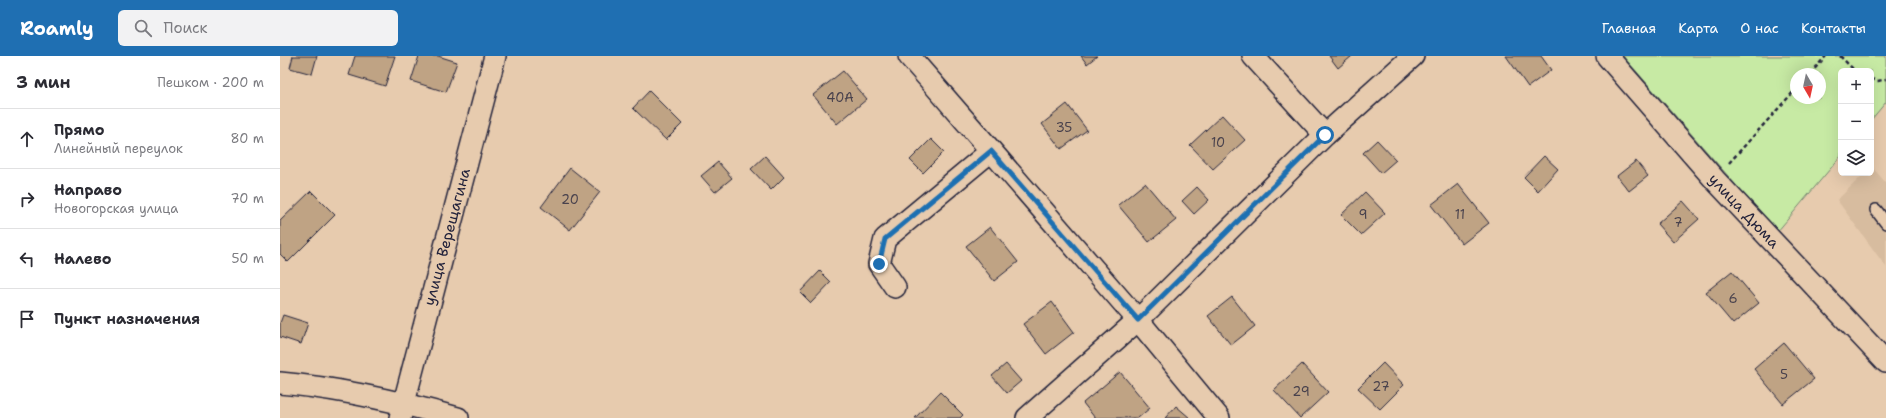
<!DOCTYPE html>
<html lang="ru">
<head>
<meta charset="utf-8">
<style>
  body { margin:0; font-family:"Shantell Sans",sans-serif; background:#f2f2f3; color:#2b2b33 }
  .controls { position:absolute; right:12px; top:12px; display:grid; overflow:hidden; border-radius:6px; box-shadow:0 4px 16px #0002 }
  .controls button { width:36px; height:36px; display:grid; place-items:center; padding:0; border:0; border-bottom:1px solid #e1e1e2; background:#fff; color:#2b2b33; font:20px sans-serif }
  .compass { position:absolute; left:1510px; top:12px; width:36px; height:36px; border-radius:50%; background:#fff; box-shadow:0 4px 16px #0002; rotate:171deg }
  .stop { position:absolute; width:12px; height:12px; margin:-9px; border:3px solid #1f6fb2; border-radius:50%; background:#fff }
  .stop.end { background:#1f6fb2; border-color:#fff; box-shadow:0 1px 4px #0008 }
  .list { margin:0; padding:0; list-style:none }
  h2 { display:flex; justify-content:space-between; align-items:center; height:52px; margin:0; padding:0 16px; font-size:17px }
  h2 small { font-size:13px; font-weight:400; color:#7c7c81 }
  .list li { display:grid; grid-template-columns:26px 1fr auto; gap:12px; align-items:center; box-sizing:border-box; height:60px; padding:0 16px; border-top:1px solid #e1e1e2 }
  .list b { display:block; font-size:15px; white-space:nowrap }
  .list p { margin:0; font-size:13px; white-space:nowrap; color:#7c7c81 }
  .list em { font-size:13px; font-style:normal; color:#7c7c81 }
  .icon { flex:none; width:22px; height:22px; fill:none; stroke:currentColor; stroke-width:2; stroke-linecap:round; stroke-linejoin:round }
  .map { position:relative; flex:none; width:1606px; height:362px; overflow:hidden }
  header { display:flex; align-items:center; gap:24px; box-sizing:border-box; height:56px; padding:0 20px; background:#1f6fb2; color:#fff }
  header strong { font-size:19px }
  nav { display:flex; gap:22px; margin-inline-start:auto; font-size:14px }
  .search { width:280px; height:36px; background:#f2f2f3; display:flex; align-items:center; gap:10px; box-sizing:border-box; padding:0 14px; border-radius:6px; color:#7c7c81; font-size:15px }
  main { display:flex }
  aside { flex:1; background:#fff }
  .map>svg:first-child { display:block }
  .built { fill:#d7bc9f }
  .green { fill:#c7eaa4; stroke:#748670; fill-rule:evenodd }
  .building { fill:#bfa384; stroke:#22223b }
  .lines { fill:none; stroke-linecap:round; stroke-linejoin:round }
  .lane-casing { stroke:#22223b; stroke-width:14 }
  .street-casing { stroke:#22223b; stroke-width:24 }
  .path { stroke:#22223b; stroke-width:2.5; stroke-dasharray:4 3; stroke-linecap:butt }
  .lane { stroke:#e7cbae; stroke-width:11 }
  .street { stroke:#e7cbae; stroke-width:21 }
  .route { stroke:#1f6fb2; stroke-width:5 }
  .labels { text-anchor:middle; dominant-baseline:central; stroke-width:3; stroke-linejoin:round; paint-order:stroke }
  .number-label { font-size:13px; fill:#49424d }
  .street-label { font-size:15px; fill:#22223b; stroke:#e7cbae }
</style>
</head>
<body>
<header>
<strong>Roamly</strong>
<div class="search"><svg class="icon" aria-label="search" viewBox="0 0 24 24"><circle cx="10" cy="10" r="6"/><path d="M15 15l6 6"/></svg>Поиск</div>
<nav><a>Главная</a><a>Карта</a><a>О нас</a><a>Контакты</a></nav>
</header>
<main>
<aside>
<h2>3 мин<small>Пешком · 200 m</small></h2>
<ul class="list">
<li><svg class="icon" aria-label="ahead" viewBox="0 0 24 24"><path d="M12 20V5M6 11l6-6 6 6"/></svg><div><b>Прямо</b><p>Линейный переулок</p></div><em>80 m</em></li>
<li><svg class="icon" aria-label="right" viewBox="0 0 24 24"><path d="M7 20v-9h11M14 6l5 5-5 5"/></svg><div><b>Направо</b><p>Новогорская улица</p></div><em>70 m</em></li>
<li><svg class="icon" aria-label="left" viewBox="0 0 24 24"><path d="M17 20v-9H6M10 6l-5 5 5 5"/></svg><div><b>Налево</b></div><em>50 m</em></li>
<li><svg class="icon" aria-label="arrive" viewBox="0 0 24 24"><path d="M6 21V4h12l-3 4 3 4H6"/></svg><div><b>Пункт назначения</b></div></li>
</ul>
</aside>
<div class="map">
<svg width="1606" height="362" viewBox="0 0 1606 362">
  <rect width="100%" height="100%" fill="#e7cbae"/>
  <filter id="ink" filterUnits="userSpaceOnUse"><feTurbulence type="fractalNoise" baseFrequency=".025" numOctaves="2"/><feDisplacementMap in="SourceGraphic" scale="8" xChannelSelector="R" yChannelSelector="G"/><feConvolveMatrix kernelMatrix="1 2 1 2 8 2 1 2 1" color-interpolation-filters="sRGB"/></filter>
  <g filter="url(#ink)">
    <path class="built" d="M1592,111L1606,127V211L1557,144L1585,117H1591Z"/>
    <path class="green" d="M1343,0H1606V46L1591,64V15H1561V100L1497,176ZM1516,18H1540V42H1516Z"/>
    <g class="building">
      <path d="M13,0H37L32,18L10,12Z"/>
      <path d="M75,0H115L105,30L69,19Z"/>
      <path d="M139,0H158L177,6L166,36L131,25Z"/>
      <path d="M801,0H817L807,8Z"/>
      <path d="M1049,0H1072L1058,12Z"/>
      <path d="M1226,0H1261L1271,14L1248,31Z"/>
      <path d="M563,15L587,43L557,68L533,39Z"/>
      <path d="M369,35L402,68L386,84L353,52Z"/>
      <path d="M787,48L807,74L781,93L762,68Z"/>
      <path d="M942,59L965,84L933,113L910,89Z"/>
      <path d="M651,83L664,96L643,117L630,104Z"/>
      <path d="M1097,84L1116,104L1101,117L1083,97Z"/>
      <path d="M485,100L504,121L491,134L471,113Z"/>
      <path d="M1264,100L1278,113L1258,135L1244,121Z"/>
      <path d="M1356,105L1368,120L1349,135L1337,120Z"/>
      <path d="M438,106L452,122L435,136L421,120Z"/>
      <path d="M290,112L320,136L290,174L261,151Z"/>
      <path d="M865,127L896,164L869,186L838,149Z"/>
      <path d="M1178,128L1209,167L1182,188L1151,149Z"/>
      <path d="M917,131L929,144L914,158L902,145Z"/>
      <path d="M31,135L55,159L8,206L0,198V165Z"/>
      <path d="M1085,136L1105,157L1081,179L1061,159Z"/>
      <path d="M1403,145L1419,163L1393,186L1377,168Z"/>
      <path d="M710,171L738,206L714,225L686,190Z"/>
      <path d="M540,215L551,226L531,247L520,236Z"/>
      <path d="M1452,215L1479,247L1453,268L1426,236Z"/>
      <path d="M952,241L975,270L951,289L928,260Z"/>
      <path d="M772,246L794,276L766,298L743,268Z"/>
      <path d="M3,259L28,267L21,288L0,281V267Z"/>
      <path d="M1504,287L1534,323L1503,348L1474,313Z"/>
      <path d="M1103,307L1124,329L1100,353L1078,332Z"/>
      <path d="M726,308L741,325L727,337L712,320Z"/>
      <path d="M1022,308L1048,336L1020,362L994,334Z"/>
      <path d="M840,316L870,352L858,362H815L803,347Z"/>
      <path d="M660,336L683,359L680,362H635Z"/>
      <path d="M896,350L910,362H885Z"/>
    </g>
    <g class="lines">
      <defs>
        <path id="lane" d="M1596,154L1606,167"/>
        <g id="street">
          <path d="M629,0L858,264L939,362"/>
          <path d="M973,0L1045,79"/>
          <path d="M1327,0L1435,124L1606,306"/>
          <path d="M615,231L599,208L605,183L711,95"/>
          <path d="M0,327C60,332 120,346 178,362"/>
          <path d="M120,362L215,0"/>
          <path d="M747,362L858,264L1045,79L1133,0"/>
        </g>
      </defs>
      <use href="#lane" class="lane-casing"/>
      <use href="#street" class="street-casing"/>
      <g class="path">
        <path d="M1560,0L1575,15"/>
        <path d="M1530,18L1546,0"/>
        <path d="M1591,23L1598,25L1606,23"/>
        <path d="M1449,107L1516,33"/>
      </g>
      <use href="#lane" class="lane"/>
      <use href="#street" class="street"/>
    </g>
  </g>
  <g class="lines" filter="url(#ink)">
    <path class="route" d="M599,208L605,183L711,95L858,264L1045,79"/>
  </g>
  <g class="labels">
    <g class="number-label">
      <text x="560" y="41">40А</text>
      <text x="784" y="71">35</text>
      <text x="938" y="86">10</text>
      <text x="290" y="143">20</text>
      <text x="1083" y="158">9</text>
      <text x="1180" y="158">11</text>
      <text x="1398" y="166">7</text>
      <text x="1453" y="242">6</text>
      <text x="1504" y="318">5</text>
      <text x="1101" y="330">27</text>
      <text x="1021" y="335">29</text>
    </g>
    <g class="street-label">
      <text transform="translate(1464 155) rotate(47)">улица Дюма</text>
      <text transform="translate(167 181) rotate(-75)">улица Верещагина</text>
    </g>
  </g>
</svg>
<div class="controls">
<button>+</button>
<button>−</button>
<button><svg class="icon" aria-label="layers" viewBox="0 0 24 24"><path d="M12 4l9 5-9 5-9-5zM3 14l9 5 9-5"/></svg></button>
</div>
<svg class="compass" viewBox="-18 -18 36 36"><path d="M0-13l5 13h-10z" fill="#e53935"/><path d="M0 13l5-13h-10z" fill="#7c7c81"/></svg>
<div class="stop" style="left:1045px;top:79px"></div>
<div class="stop end" style="left:599px;top:208px"></div>
</div>
</main>
</body>
</html>
